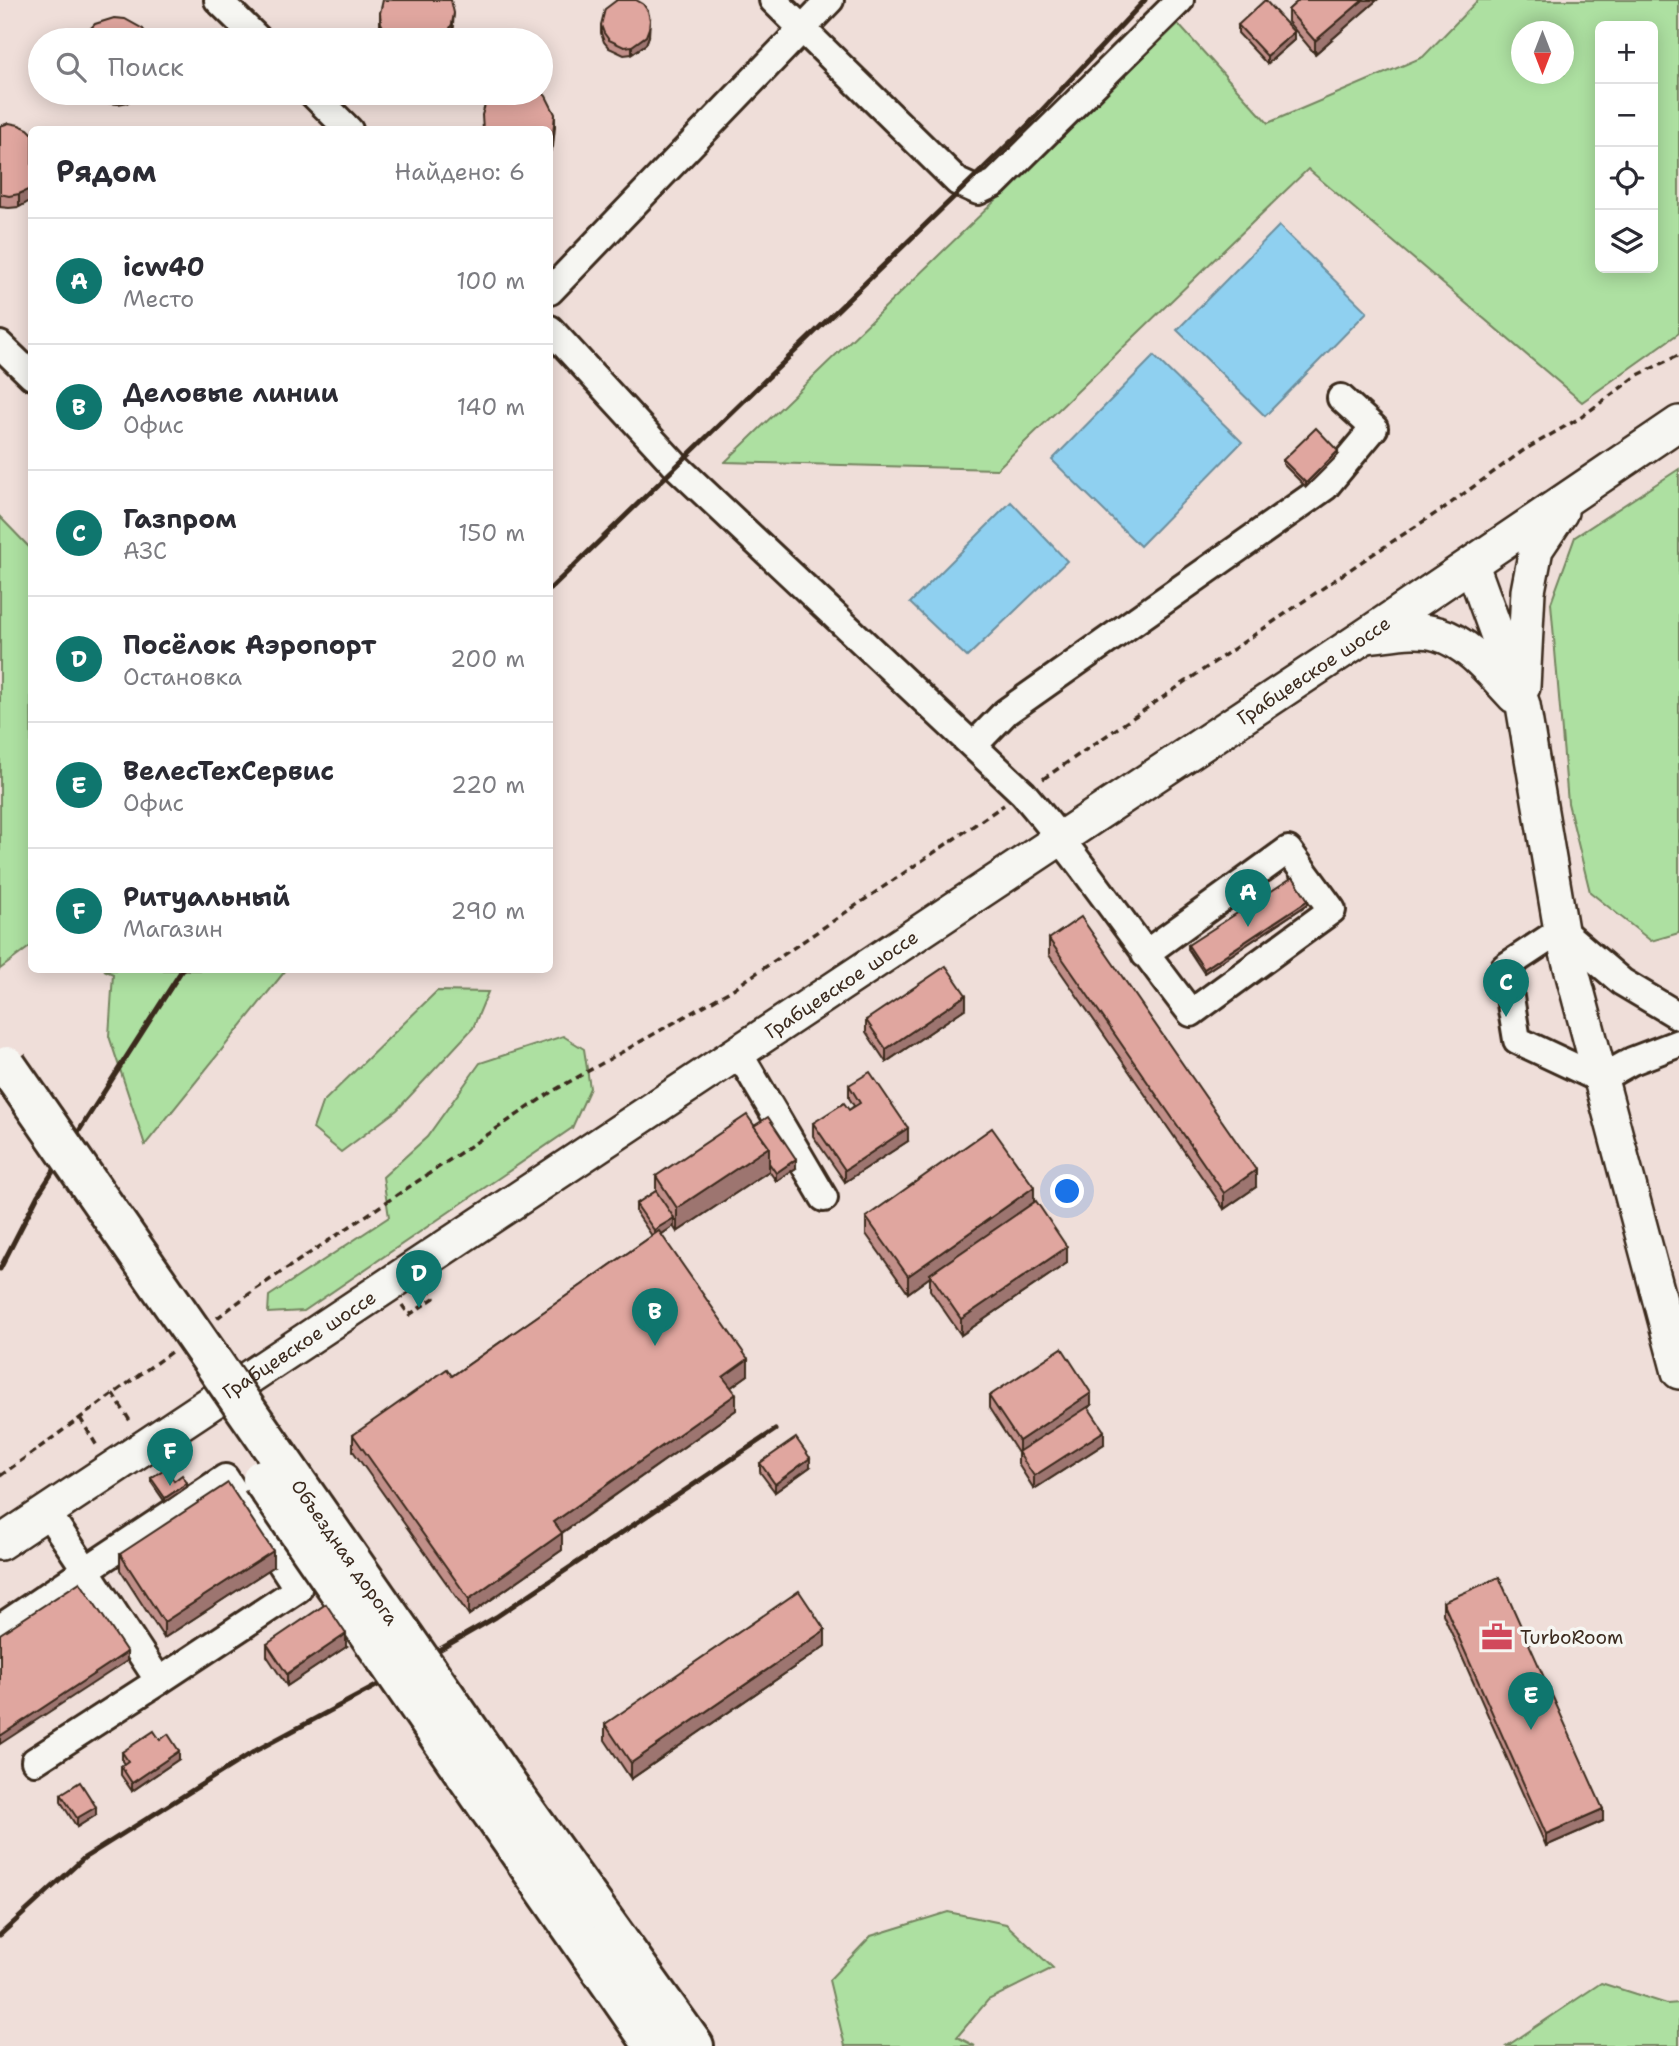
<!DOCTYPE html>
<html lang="ru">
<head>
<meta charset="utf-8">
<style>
  body { margin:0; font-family:"Shantell Sans",sans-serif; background:#f2f2f3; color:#2b2b33 }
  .controls { position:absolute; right:21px; top:21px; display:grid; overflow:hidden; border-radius:10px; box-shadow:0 4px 18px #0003 }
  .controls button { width:63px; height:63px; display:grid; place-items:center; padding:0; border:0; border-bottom:2px solid #e1e1e2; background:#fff; color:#2b2b33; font:35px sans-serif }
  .compass { position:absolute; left:1511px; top:21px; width:63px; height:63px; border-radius:50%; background:#fff; box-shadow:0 4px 18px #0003; rotate:180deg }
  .you { position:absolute; left:1068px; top:1192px; width:24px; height:24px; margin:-18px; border:5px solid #fff; border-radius:50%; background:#1a73e8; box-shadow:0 0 0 10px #1a73e833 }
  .badge { display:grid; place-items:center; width:46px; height:46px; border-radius:50%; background:#0f766e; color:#fff; font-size:23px; font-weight:700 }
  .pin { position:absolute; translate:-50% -58px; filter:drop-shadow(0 2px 4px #0008) }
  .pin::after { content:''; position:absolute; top:37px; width:24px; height:21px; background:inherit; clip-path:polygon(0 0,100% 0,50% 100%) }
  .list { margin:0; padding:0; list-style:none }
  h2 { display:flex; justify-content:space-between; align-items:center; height:91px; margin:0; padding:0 28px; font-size:30px }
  h2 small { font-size:23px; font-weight:400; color:#7c7c81 }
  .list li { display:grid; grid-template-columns:46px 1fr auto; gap:21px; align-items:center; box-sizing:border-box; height:126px; padding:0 28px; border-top:2px solid #e1e1e2 }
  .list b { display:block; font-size:26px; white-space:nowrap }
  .list p { margin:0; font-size:23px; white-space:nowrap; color:#7c7c81 }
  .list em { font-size:23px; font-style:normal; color:#7c7c81 }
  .icon { flex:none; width:38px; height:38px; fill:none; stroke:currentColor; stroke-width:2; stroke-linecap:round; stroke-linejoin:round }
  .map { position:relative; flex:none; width:1679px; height:2046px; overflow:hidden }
  .search { position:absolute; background:#fff; box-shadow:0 4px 18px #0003; left:28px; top:28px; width:525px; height:77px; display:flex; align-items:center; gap:18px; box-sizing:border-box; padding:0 24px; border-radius:38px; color:#7c7c81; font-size:26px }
  .panel { position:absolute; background:#fff; box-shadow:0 4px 18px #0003; left:28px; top:126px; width:525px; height:847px; border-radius:10px }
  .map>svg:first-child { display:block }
  .green { fill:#ade0a1; stroke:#748560; stroke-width:2; fill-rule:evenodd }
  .water { fill:#8fd0f0; stroke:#6d8e9c; stroke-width:2 }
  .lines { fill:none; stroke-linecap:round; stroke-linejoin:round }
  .minor-casing { stroke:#3b2a1e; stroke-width:32 }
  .major-casing { stroke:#3b2a1e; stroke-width:38 }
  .highway-casing { stroke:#3b2a1e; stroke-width:44 }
  .path { stroke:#3b2a1e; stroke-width:3.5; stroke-dasharray:7 5; stroke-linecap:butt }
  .minor { stroke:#f6f6f2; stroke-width:26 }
  .major { stroke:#f6f6f2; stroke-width:33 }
  .highway { stroke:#f6f6f2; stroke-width:38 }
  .rail { stroke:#3b2a1e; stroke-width:5 }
  .highway-bridge-casing { stroke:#3b2a1e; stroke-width:44; stroke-linecap:butt }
  .highway-bridge { stroke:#f6f6f2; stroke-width:38 }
  .wall { fill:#c18f89; stroke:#3b2a1e; stroke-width:2 }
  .shaded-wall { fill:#9d746f; stroke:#3b2a1e; stroke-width:2 }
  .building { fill:#e0a69f; stroke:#3b2a1e; stroke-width:2 }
  .labels { text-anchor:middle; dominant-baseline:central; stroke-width:7; stroke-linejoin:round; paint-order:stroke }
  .street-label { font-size:19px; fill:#3b2a1e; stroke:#f6f6f2 }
  .poi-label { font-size:19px; fill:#3b2a1e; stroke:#f6f6f2; text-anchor:start }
</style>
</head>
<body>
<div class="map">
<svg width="1679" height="2046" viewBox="0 0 1679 2046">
  <rect width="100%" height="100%" fill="#efded9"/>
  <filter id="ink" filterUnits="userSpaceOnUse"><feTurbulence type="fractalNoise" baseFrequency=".0143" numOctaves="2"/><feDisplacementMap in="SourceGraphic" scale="14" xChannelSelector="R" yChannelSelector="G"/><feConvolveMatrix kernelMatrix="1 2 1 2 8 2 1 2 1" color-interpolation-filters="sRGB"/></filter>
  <g filter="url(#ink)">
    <g class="green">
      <path d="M1478,0H1679V333L1582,402L1308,169L997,469L725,462L1178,24L1268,123L1423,57ZM1653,26V268H1600V26ZM1522,32H1564V74H1522Z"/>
      <path d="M1679,469V933L1651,941L1590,892L1568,803L1551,603L1575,537Z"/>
      <path d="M0,517L31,549L32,945L0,969Z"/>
      <path d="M104,970H286L145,1145L109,1036L113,974Z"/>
      <path d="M437,991L488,992L473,1028L397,1110L341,1152L313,1129L322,1103Z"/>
      <path d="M563,1036L584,1049L590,1088L572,1128L304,1311L268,1313L269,1296L389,1217L383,1177L427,1137L480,1063Z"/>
      <path d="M948,1912L1006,1924L1053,1968L988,2000L957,2037L975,2046H845L829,1980L871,1936Z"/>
      <path d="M1601,1983L1667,2004L1679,2003V2046H1507Z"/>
    </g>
    <g class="water">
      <path d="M1279,226L1367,312L1265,416L1177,330Z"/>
      <path d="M1154,356L1242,442L1140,546L1052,460Z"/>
      <path d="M1011,502L1067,561L967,657L910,603Z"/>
    </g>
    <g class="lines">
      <defs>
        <g id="minor">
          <path d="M218,0L259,40"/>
          <path d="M773,0L958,182L978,191L995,183L1180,0"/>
          <path d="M312,93L349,130"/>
          <path d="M550,291L830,0"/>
          <path d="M550,329L677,467L1023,793C1083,863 1134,940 1191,1013L1332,910L1288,850L1145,954"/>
          <path d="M0,345L32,376"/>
          <path d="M974,745L1006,712L1325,487L1374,428L1341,398"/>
          <path d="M1679,1016L1622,982L1561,930L1505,967L1517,1040L1600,1079L1632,1061L1679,1043"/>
          <path d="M738,1052L824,1198"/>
          <path d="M225,1478L298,1589L159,1681L86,1570Z"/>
          <path d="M0,1628L86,1570L47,1512"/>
          <path d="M35,1761L159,1681"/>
        </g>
        <g id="major">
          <path d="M1472,565L1523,705L1561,930L1679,1372"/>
          <path d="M1367,636C1389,634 1417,627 1438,634C1469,643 1492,673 1514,696"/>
          <path d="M1523,687L1528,591L1536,549L1561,512"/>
          <path id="s1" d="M0,1543L1365,636L1679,423"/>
        </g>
        <g id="highway">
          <path d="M512,1792L694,2046"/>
          <path d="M490,1810L654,2046"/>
        </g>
      </defs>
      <use href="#minor" class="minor-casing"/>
      <use href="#major" class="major-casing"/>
      <use href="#highway" class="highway-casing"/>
      <g class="path">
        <path d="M1043,779L1364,560L1444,508L1524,450L1580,418L1638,375L1679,355"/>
        <path d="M402,1305L409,1315L434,1298L428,1290"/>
        <path d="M217,1318L256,1289L553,1091L730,991L1004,805"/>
        <path d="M113,1394L132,1424"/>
        <path d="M80,1418L97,1446"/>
        <path d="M0,1476L171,1352"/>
      </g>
      <use href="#minor" class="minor"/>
      <use href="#major" class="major"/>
      <use href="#highway" class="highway"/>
      <g class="rail">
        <path d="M550,589L1028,125L1145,0"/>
        <path d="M0,1269L38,1195L182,970"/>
        <path d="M0,1935L84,1858L255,1751L378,1685L496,1617L775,1430"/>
      </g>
      <defs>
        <g id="highway-bridge">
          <path id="s2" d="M7,1066L512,1792"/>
          <path d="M262,1479L490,1810"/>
        </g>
      </defs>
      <use href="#highway-bridge" class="highway-bridge-casing"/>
      <use href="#highway-bridge" class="highway-bridge"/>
    </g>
    <g class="wall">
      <path d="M1299,0H1377L1315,54L1288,22V10Z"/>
      <path d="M380,13L454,26L452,36L451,40H383L381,36L380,25Z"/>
      <path d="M601,25L649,36L646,44L632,54L624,55L609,48L604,42L601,33Z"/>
      <path d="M1238,25L1294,40L1267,64L1238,33Z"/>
      <path d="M90,93H141L128,102L118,104L108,103L98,99Z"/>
      <path d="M0,126L32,133V199L28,202L19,207L9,208L0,207Z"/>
      <path d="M1338,455L1306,487L1283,464V460Z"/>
      <path d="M1308,904L1204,973L1188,949V945Z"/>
      <path d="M1049,939L1256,1187L1224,1209L1049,955Z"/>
      <path d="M966,1008L886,1062L866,1032V1020Z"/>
      <path d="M849,1085L908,1141L845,1182L813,1136V1123L849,1110L854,1106L849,1098Z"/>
      <path d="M754,1126L796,1168L776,1181L769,1171L677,1232L673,1226L661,1235L748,1375L731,1387L736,1410L562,1533V1550L469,1615L353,1451V1435L452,1376L652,1236L636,1212V1204L656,1191V1176Z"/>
      <path d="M1034,1203L1067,1263L961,1335L930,1290V1277L908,1293L866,1234V1217Z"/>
      <path d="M989,1396L1091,1405L1088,1408L1104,1444L1034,1489L1018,1464V1453L989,1408Z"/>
      <path d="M760,1463L810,1467L775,1492L760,1472Z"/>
      <path d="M151,1478L174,1481L187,1487L165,1502L151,1482Z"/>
      <path d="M120,1554L273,1567L164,1638L120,1570Z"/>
      <path d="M1443,1602L1603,1821L1546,1846L1443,1614Z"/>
      <path d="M267,1644L346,1647L287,1686L267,1656Z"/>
      <path d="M825,1646L631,1779L605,1740V1724Z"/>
      <path d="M160,1740L179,1759L132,1791L121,1775V1766L124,1764L122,1761V1752Z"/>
      <path d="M61,1794L96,1815L77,1827L61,1802Z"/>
    </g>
    <g class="shaded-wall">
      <path d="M1363,0H1377L1315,54V41Z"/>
      <path d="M454,13L452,36L451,40H442Z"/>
      <path d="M650,20L649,36L646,44L632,54V46Z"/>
      <path d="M1294,32V40L1267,64V56Z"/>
      <path d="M128,93H141L128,102Z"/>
      <path d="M555,114V127L553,147L550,152V140Z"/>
      <path d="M32,186V199L28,202L19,207V194Z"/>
      <path d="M1338,451V455L1306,487V483Z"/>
      <path d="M1308,900V904L1204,973V969Z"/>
      <path d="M966,995V1008L886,1062V1049Z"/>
      <path d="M908,1128V1141L845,1182V1170Z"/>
      <path d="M769,1147V1171L677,1232V1208Z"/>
      <path d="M796,1159V1168L776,1181V1173Z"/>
      <path d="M1256,1170V1187L1224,1209V1193Z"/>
      <path d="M1034,1187V1203L930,1274V1277L908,1293V1276Z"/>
      <path d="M674,1218V1226L654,1239V1230Z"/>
      <path d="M1067,1247V1263L961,1335V1319Z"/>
      <path d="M748,1359V1375L723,1393V1377Z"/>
      <path d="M1091,1393V1405L1019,1453V1441Z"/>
      <path d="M736,1394V1410L554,1538V1522Z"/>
      <path d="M1104,1431V1444L1034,1489V1476Z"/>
      <path d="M810,1458V1467L775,1492V1484Z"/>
      <path d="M187,1483V1487L165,1502V1498Z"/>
      <path d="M562,1533V1550L469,1615V1599Z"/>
      <path d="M273,1551V1567L164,1638V1622Z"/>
      <path d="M825,1630V1646L631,1779V1763Z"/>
      <path d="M346,1634V1647L287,1686V1674Z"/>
      <path d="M127,1652V1661L0,1744V1736Z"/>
      <path d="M179,1751V1759L132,1791V1783Z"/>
      <path d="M96,1807V1815L77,1827V1818Z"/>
      <path d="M1603,1809V1821L1546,1846V1834Z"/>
    </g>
    <g class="building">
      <path d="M383,0H451L454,13L452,24L448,33L442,40H392L386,33L381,23L380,13Z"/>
      <path d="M617,0H636L643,4L648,11L650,20L649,28L646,36L632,46L624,47L609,40L604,33L601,25L605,9Z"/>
      <path d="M1265,0L1294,32L1267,56L1238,25Z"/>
      <path d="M1299,0H1363L1315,41L1288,10Z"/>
      <path d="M114,18L125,19L143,29L150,40H82L87,32L95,24Z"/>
      <path d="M541,91L546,96L555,114L553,135L550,140V130H483L482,115L485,105L490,96L496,93H541Z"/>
      <path d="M9,123L19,125L28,129L32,133V186L28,190L19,194L9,196L0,194V126Z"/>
      <path d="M1316,428L1338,451L1306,483L1283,460Z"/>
      <path d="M1293,877L1308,900L1204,969L1188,945Z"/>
      <path d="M1081,917L1256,1170L1224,1193L1049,939Z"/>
      <path d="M946,966L966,995L886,1049L866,1020Z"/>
      <path d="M870,1072L908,1128L845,1170L813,1123L844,1103L849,1110L860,1103L849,1085Z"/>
      <path d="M747,1115L769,1147L677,1208L656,1176Z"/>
      <path d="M768,1117L796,1159L776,1173L769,1163V1147L754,1126Z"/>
      <path d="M992,1128L1034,1187L908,1276L866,1217Z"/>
      <path d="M656,1191L674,1218L654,1230L636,1204Z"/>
      <path d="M1036,1201L1067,1247L961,1319L930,1274Z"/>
      <path d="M659,1231L748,1359L723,1377L736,1394L554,1522L562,1533L469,1599L353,1435L447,1369L452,1376Z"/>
      <path d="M1062,1348L1091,1393L1019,1441L989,1396Z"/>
      <path d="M1088,1407L1104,1431L1034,1476L1018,1452Z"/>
      <path d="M796,1438L810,1458L775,1484L760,1463Z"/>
      <path d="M166,1468L174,1481L182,1475L187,1483L165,1498L151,1478Z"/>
      <path d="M228,1483L273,1551L164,1622L120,1554Z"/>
      <path d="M1499,1577L1603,1809L1546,1834L1443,1602Z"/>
      <path d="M80,1582L127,1652L0,1736V1634Z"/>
      <path d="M799,1591L825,1630L631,1763L605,1724Z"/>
      <path d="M326,1604L346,1634L287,1674L267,1644Z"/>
      <path d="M154,1731L160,1740L168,1734L179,1751L132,1783L121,1766L128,1761L122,1752Z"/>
      <path d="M80,1782L96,1807L77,1818L61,1794Z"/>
    </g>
  </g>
  <defs>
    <symbol id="office-bare" viewBox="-9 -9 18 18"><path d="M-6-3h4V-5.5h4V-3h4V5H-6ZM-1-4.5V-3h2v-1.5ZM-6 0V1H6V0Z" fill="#d1495b" stroke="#f6f6f2" stroke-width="2.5" paint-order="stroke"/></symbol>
  </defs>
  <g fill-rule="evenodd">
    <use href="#office-bare" x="1475" y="1615" width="44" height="44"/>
  </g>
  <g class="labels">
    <g class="street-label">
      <text stroke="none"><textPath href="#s1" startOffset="1577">Грабцевское шоссе</textPath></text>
      <text stroke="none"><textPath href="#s1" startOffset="1010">Грабцевское шоссе</textPath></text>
      <text stroke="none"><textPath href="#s1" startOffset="359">Грабцевское шоссе</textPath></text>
      <text stroke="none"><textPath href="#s2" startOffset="592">Объездная дорога</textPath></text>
    </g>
    <g class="poi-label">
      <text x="1520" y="1637">TurboRoom</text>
    </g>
  </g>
</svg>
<div class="controls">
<button>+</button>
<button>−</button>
<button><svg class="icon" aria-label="locate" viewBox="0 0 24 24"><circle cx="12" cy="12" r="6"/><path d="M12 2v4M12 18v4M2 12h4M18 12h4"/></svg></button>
<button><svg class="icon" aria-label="layers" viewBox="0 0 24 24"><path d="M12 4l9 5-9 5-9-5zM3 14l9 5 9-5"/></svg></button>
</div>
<svg class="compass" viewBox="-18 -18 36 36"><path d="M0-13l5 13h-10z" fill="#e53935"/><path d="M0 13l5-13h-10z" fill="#7c7c81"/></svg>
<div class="you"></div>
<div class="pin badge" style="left:1248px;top:927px">A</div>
<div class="pin badge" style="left:655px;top:1346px">B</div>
<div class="pin badge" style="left:1506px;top:1017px">C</div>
<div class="pin badge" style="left:419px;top:1308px">D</div>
<div class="pin badge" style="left:1531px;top:1730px">E</div>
<div class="pin badge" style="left:170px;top:1486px">F</div>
<div class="search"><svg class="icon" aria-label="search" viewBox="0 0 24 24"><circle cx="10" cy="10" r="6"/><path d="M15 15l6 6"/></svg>Поиск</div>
<section class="panel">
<h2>Рядом<small>Найдено: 6</small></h2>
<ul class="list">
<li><span class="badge">A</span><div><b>icw40</b><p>Место</p></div><em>100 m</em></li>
<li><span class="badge">B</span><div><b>Деловые линии</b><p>Офис</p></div><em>140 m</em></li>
<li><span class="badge">C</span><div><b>Газпром</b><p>АЗС</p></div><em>150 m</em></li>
<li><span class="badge">D</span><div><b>Посёлок Аэропорт</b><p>Остановка</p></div><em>200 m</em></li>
<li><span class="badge">E</span><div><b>ВелесТехСервис</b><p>Офис</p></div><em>220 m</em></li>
<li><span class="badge">F</span><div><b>Ритуальный</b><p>Магазин</p></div><em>290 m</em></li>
</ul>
</section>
</div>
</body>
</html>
